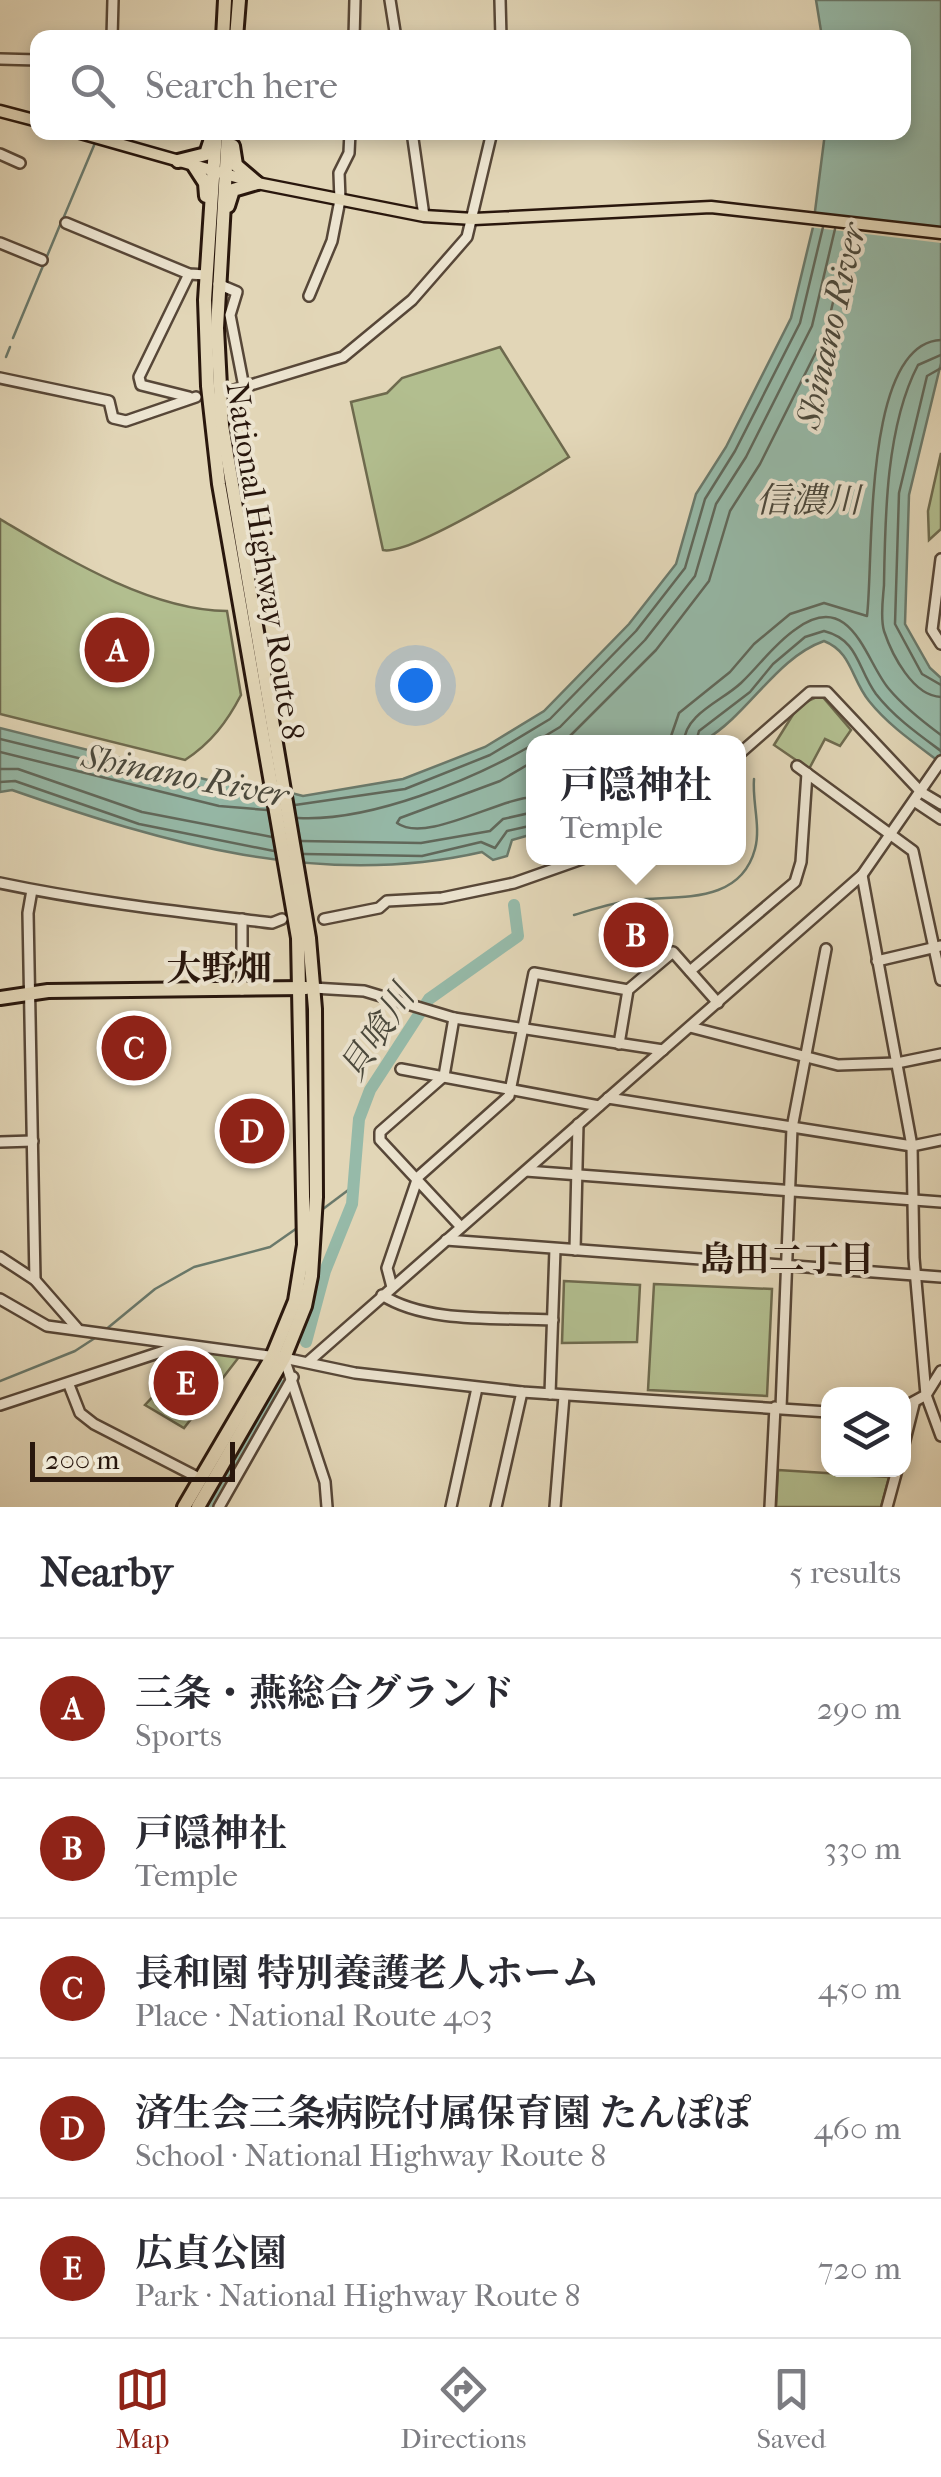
<!DOCTYPE html>
<html lang="en">
<head>
<meta charset="utf-8">
<style>
  body { margin:0; font-family:"IM FELL French Canon","Noto Serif JP",serif; background:#f7f7f7; color:#2b2b33 }
  .controls { position:absolute; right:30px; bottom:30px; display:grid; overflow:hidden; border-radius:20px; box-shadow:0 5px 15px #0003 }
  .controls button { width:90px; height:90px; display:grid; place-items:center; padding:0; border:0; border-bottom:2px solid #e1e1e2; background:#fff; color:#2b2b33; font:50px sans-serif }
  .scale { position:absolute; left:30px; bottom:25px; width:205px; box-sizing:border-box; padding-left:10px; border:5px solid #29170d; border-top:0; font-size:28px; line-height:35px; white-space:nowrap; color:#29170d; -webkit-text-stroke:8px #ece4d0; paint-order:stroke }
  .you { position:absolute; left:415px; top:685px; width:35px; height:35px; margin:-25px; border:8px solid #fff; border-radius:50%; background:#1a73e8; box-shadow:0 0 0 15px #1a73e833 }
  .badge { display:grid; place-items:center; width:65px; height:65px; border-radius:50%; background:#8f2418; color:#fff; font-size:32px; font-weight:700 }
  .pin { position:absolute; translate:-50% -50%; border:5px solid #fff; box-shadow:0 2px 10px #0006 }
  .popup { position:absolute; left:526px; top:735px; width:220px; height:130px; box-sizing:border-box; display:grid; place-content:center; border-radius:20px; background:#fff; filter:drop-shadow(0 2px 8px #0005); font-size:32px; white-space:nowrap; color:#7c7c81 }
  .popup b { font-size:38px; color:#2b2b33 }
  .popup::after { content:''; position:absolute; left:50%; top:100%; margin-left:-20px; border:20px solid transparent; border-top-color:#fff }
  .list { margin:0; padding:0; list-style:none }
  h2 { display:flex; justify-content:space-between; align-items:center; height:130px; margin:0; padding:0 40px; font-size:42px }
  h2 small { font-size:32px; font-weight:400; color:#7c7c81 }
  .list li { display:grid; grid-template-columns:65px 1fr auto; gap:30px; align-items:center; box-sizing:border-box; height:140px; padding:0 40px; border-top:2px solid #e1e1e2 }
  .list b { display:block; font-size:38px; white-space:nowrap }
  .list p { margin:0; font-size:32px; white-space:nowrap; color:#7c7c81 }
  .list em { font-size:32px; font-style:normal; color:#7c7c81 }
  .icon { flex:none; width:55px; height:55px; fill:none; stroke:currentColor; stroke-width:2; stroke-linecap:round; stroke-linejoin:round }
  .map { position:relative; flex:none; width:941px; height:1507px; overflow:hidden }
  .search { position:absolute; background:#fff; box-shadow:0 5px 15px #0003; left:30px; right:30px; top:30px; height:110px; display:flex; align-items:center; gap:25px; box-sizing:border-box; padding:0 35px; border-radius:20px; color:#7c7c81; font-size:38px }
  .sheet { height:830px; background:#fff }
  nav { display:flex; justify-content:space-around; align-items:center; box-sizing:border-box; height:140px; border-top:2px solid #e1e1e2; background:#fff; font-size:28px; color:#7c7c81 }
  nav a { display:grid; justify-items:center; gap:5px }
  nav .on { color:#8f2418 }
  .map>svg:first-child { display:block }
  .green { fill:#b2be8f; stroke:#6e6a4e; stroke-width:2.5 }
  .water { fill:#96baa9; stroke:#6a796b; stroke-width:2.5 }
  .pier { fill:#e2d6b7 }
  .lines { fill:none; stroke-linecap:round; stroke-linejoin:round }
  .shore { stroke:#60685b; stroke-width:2.5 }
  .stream { stroke:#6a796b; stroke-width:2.5 }
  .river { stroke:#96baa9; stroke-width:12 }
  .minor-casing { stroke:#574738; stroke-width:14 }
  .major-casing { stroke:#29170d; stroke-width:15 }
  .highway-casing { stroke:#29170d; stroke-width:18 }
  .minor { stroke:#ece4d0; stroke-width:9 }
  .major { stroke:#e2d6b7; stroke-width:10 }
  .highway { stroke:#e2d6b7; stroke-width:12 }
  .labels { text-anchor:middle; dominant-baseline:central; stroke-width:8; stroke-linejoin:round; paint-order:stroke }
  .street-label { font-size:32px; fill:#29170d; stroke:#ece4d0 }
  .water-label { font-size:35px; font-style:italic; fill:#4a483c; stroke:#ece4d0 }
  .neighbourhood-label { font-size:35px; font-weight:bold; fill:#29170d; stroke:#ece4d0 }
</style>
</head>
<body>
<div class="map">
<svg width="941" height="1507" viewBox="0 0 941 1507">
  <rect width="100%" height="100%" fill="#e2d6b7"/>
  <filter id="stains"><feTurbulence type="fractalNoise" baseFrequency=".002" numOctaves="4"/><feColorMatrix values="0 0 0 0 .2 0 0 0 0 .09 0 0 0 0 .02 0 0 0 .5 -.17"/></filter>
  <radialGradient id="worn" r=".72"><stop offset=".6" stop-color="#630" stop-opacity="0"/><stop offset="1" stop-color="#630" stop-opacity=".3"/></radialGradient>
  <g class="green">
    <path d="M500,347L569,457C541,475 408,557 383,550L351,402L387,393L402,378Z"/>
    <path d="M941,453V529L929,540L928,511Z"/>
    <path d="M0,519C66,558 149,610 227,611L241,695C227,722 211,743 185,760L0,714Z"/>
    <path d="M821,695L851,730L840,746L825,739L809,769L774,745L799,705Z"/>
    <path d="M564,1281L640,1285L637,1342L562,1343Z"/>
    <path d="M654,1284L772,1289L767,1396L648,1390Z"/>
    <path d="M185,1349L239,1357L184,1428L145,1405L158,1391L152,1376L175,1364Z"/>
    <path d="M778,1470L889,1477L881,1507H776Z"/>
  </g>
  <path class="water" d="M816,0H941V363L909,495L905,624L930,668L941,678V763C916,744 889,726 869,701C851,679 852,652 824,641C776,658 749,714 705,740C688,749 562,742 534,742L533,834L512,840L507,856L493,860L482,852C320,889 164,843 12,790L0,792V728L224,784H256L303,796L403,779L485,747L544,711L629,624L676,564L696,494L726,447L791,318L813,227L825,133L904,132V38L822,37Z"/>
  <path class="pier" d="M808,224L941,240V243L808,227Z"/>
  <g class="lines">
    <g class="shore">
      <path d="M941,355L918,365C886,426 885,517 884,585C883,599 880,617 884,631C892,655 913,696 941,697"/>
      <path d="M941,368L927,376L899,493L895,624L922,674L941,685"/>
      <path d="M0,739L222,793L265,797"/>
      <path d="M535,742L560,727L645,640L695,576L716,504L746,457L812,326L835,229"/>
      <path d="M564,742L656,650L709,581L730,511L760,464L826,332L850,230"/>
      <path d="M669,742L679,713L730,672L754,644L790,614L824,603L867,616C874,560 862,343 941,340"/>
      <path d="M684,742C685,714 722,701 741,683C760,665 774,644 796,629C852,588 866,663 889,689C904,707 922,721 941,735"/>
      <path d="M696,742L699,731L750,692L773,664L805,637L824,631C859,640 857,668 876,694C894,717 918,734 941,751"/>
      <path d="M0,752L219,806L267,810"/>
      <path d="M534,761L500,781L400,818L397,823C426,844 499,798 534,797"/>
      <path d="M0,769H18L142,812L272,837"/>
      <path d="M0,782L15,781L139,824L274,851"/>
      <path d="M295,805L405,789L490,755L550,719L636,631L685,568L705,499L735,451L800,323L823,227"/>
      <path d="M298,818C370,822 472,780 534,744"/>
      <path d="M301,841L421,843L490,831L503,819L534,812"/>
      <path d="M304,854L422,856L481,842L495,848L507,831L534,825"/>
    </g>
    <g class="stream">
      <path d="M63,219L95,143"/>
      <path d="M13,338L60,225"/>
      <path d="M6,357L10,347"/>
      <path d="M574,915C594,909 614,902 635,900C679,895 740,905 755,849C761,827 752,801 754,779"/>
      <path d="M323,1209L351,1188"/>
      <path d="M104,1331L155,1289L194,1267L270,1247L300,1226"/>
      <path d="M0,1381L75,1351L98,1336"/>
    </g>
    <g class="river">
      <path d="M306,1342L325,1271L352,1204L359,1119L370,1090L429,999L518,936L514,905"/>
      <path d="M210,1507L280,1385"/>
    </g>
    <defs>
      <g id="minor">
        <path d="M390,0L396,38"/>
        <path d="M500,0L501,38"/>
        <path d="M112,38L113,0"/>
        <path d="M354,38L355,0"/>
        <path d="M0,59L38,60"/>
        <path d="M412,132L424,216"/>
        <path d="M0,154L20,163"/>
        <path d="M66,223L189,274L206,275"/>
        <path d="M0,243L42,260"/>
        <path d="M218,284L237,292L230,315L244,387"/>
        <path d="M309,296L332,241L340,200L339,173L349,153L350,132"/>
        <path d="M0,378L109,401L113,418L126,421L196,397"/>
        <path d="M231,391L343,357L412,300L467,237L492,132"/>
        <path d="M189,397L141,385L139,377L189,274"/>
        <path d="M941,559L932,630L941,644"/>
        <path d="M738,755L810,692H827L921,792L941,804"/>
        <path d="M797,766L913,851L941,980"/>
        <path d="M914,801L941,819"/>
        <path d="M862,875L912,1146L914,1258L926,1395L904,1407"/>
        <path d="M0,883C90,902 181,912 272,923L282,919"/>
        <path d="M32,890L28,913L35,1280"/>
        <path d="M242,919V990"/>
        <path d="M324,919L379,908L387,901L442,898L514,883L585,858"/>
        <path d="M877,961L941,946"/>
        <path d="M690,971L795,882L801,862L807,773"/>
        <path d="M313,988L364,991L454,1018L663,1050"/>
        <path d="M454,1018L444,1076L380,1132V1140L461,1227"/>
        <path d="M690,1027L838,1065L897,1063L941,1054"/>
        <path d="M619,1044L628,990L673,952L718,1003"/>
        <path d="M401,1069L599,1106"/>
        <path d="M608,1098L912,1146L941,1140"/>
        <path d="M0,1142L33,1141"/>
        <path d="M526,1171L941,1202"/>
        <path d="M446,1240L941,1277"/>
        <path d="M575,1250L578,1124"/>
        <path d="M0,1257L35,1280L77,1328"/>
        <path d="M392,1287L387,1268L418,1177L509,1096L534,973L628,990"/>
        <path d="M382,1295C427,1324 500,1317 553,1320"/>
        <path d="M0,1299L47,1326L284,1358L355,1373L522,1392L828,1412"/>
        <path d="M284,1358L325,1482L327,1507"/>
        <path d="M308,1362L862,875L941,761"/>
        <path d="M941,1371L926,1395L941,1436"/>
        <path d="M69,1385L80,1413L94,1424L201,1479"/>
        <path d="M550,1394L555,1249"/>
        <path d="M0,1405L182,1345"/>
        <path d="M781,1408L792,1128L826,949"/>
        <path d="M904,1444L914,1404"/>
        <path d="M219,1507L293,1377"/>
        <path d="M451,1507L477,1388"/>
        <path d="M496,1507L522,1392"/>
        <path d="M555,1507L564,1396"/>
        <path d="M770,1507L775,1407"/>
        <path d="M887,1507L897,1470"/>
      </g>
      <g id="major">
        <path d="M0,111L38,121"/>
        <path d="M77,132L257,183L424,216L474,219L711,207L941,233"/>
      </g>
      <g id="highway">
        <path d="M223,38L225,0"/>
        <path d="M236,38L239,0"/>
        <path d="M233,146L236,165L257,183"/>
        <path d="M178,161L206,154L210,142"/>
        <path d="M194,166L205,183L206,196"/>
        <path d="M228,206L233,190L257,183"/>
        <path d="M0,998L48,991L306,988"/>
        <path d="M184,1507L272,1357L295,1301L304,1245L298,938L219,484L208,386L205,300L216,132"/>
        <path d="M198,1507L284,1358L305,1306L311,1276L316,1197L315,1009L309,938L222,425L217,328L228,132"/>
      </g>
    </defs>
    <use href="#minor" class="minor-casing"/>
    <use href="#major" class="major-casing"/>
    <use href="#highway" class="highway-casing"/>
    <use href="#minor" class="minor"/>
    <use href="#major" class="major"/>
    <use href="#highway" class="highway"/>
  </g>
  <g class="labels">
    <g class="street-label">
      <text transform="translate(265 561) rotate(81)">National Highway Route 8</text>
    </g>
    <g class="water-label">
      <text transform="translate(831 326) rotate(-77)">Shinano River</text>
      <text x="808" y="500">信濃川</text>
      <text transform="translate(185 776) rotate(11)">Shinano River</text>
      <text transform="translate(377 1033) rotate(-57)">貝喰川</text>
    </g>
    <g class="neighbourhood-label">
      <text x="219" y="968">大野畑</text>
      <text x="787" y="1259">島田二丁目</text>
    </g>
  </g>
  <rect width="100%" height="100%" filter="url(#stains)"/>
  <rect width="100%" height="100%" fill="url(#worn)"/>
</svg>
<div class="controls">
<button><svg class="icon" aria-label="layers" viewBox="0 0 24 24"><path d="M12 4l9 5-9 5-9-5zM3 14l9 5 9-5"/></svg></button>
</div>
<div class="scale">200 m</div>
<div class="you"></div>
<div class="pin badge" style="left:117px;top:650px">A</div>
<div class="pin badge" style="left:636px;top:935px">B</div>
<div class="popup"><b>戸隠神社</b>Temple</div>
<div class="pin badge" style="left:134px;top:1048px">C</div>
<div class="pin badge" style="left:252px;top:1131px">D</div>
<div class="pin badge" style="left:186px;top:1383px">E</div>
<div class="search"><svg class="icon" aria-label="search" viewBox="0 0 24 24"><circle cx="10" cy="10" r="6"/><path d="M15 15l6 6"/></svg>Search here</div>
</div>
<section class="sheet">
<h2>Nearby<small>5 results</small></h2>
<ul class="list">
<li><span class="badge">A</span><div><b>三条・燕総合グランド</b><p>Sports</p></div><em>290 m</em></li>
<li><span class="badge">B</span><div><b>戸隠神社</b><p>Temple</p></div><em>330 m</em></li>
<li><span class="badge">C</span><div><b>長和園 特別養護老人ホーム</b><p>Place · National Route 403</p></div><em>450 m</em></li>
<li><span class="badge">D</span><div><b>済生会三条病院付属保育園 たんぽぽ</b><p>School · National Highway Route 8</p></div><em>460 m</em></li>
<li><span class="badge">E</span><div><b>広貞公園</b><p>Park · National Highway Route 8</p></div><em>720 m</em></li>
</ul>
</section>
<nav>
<a class="on"><svg class="icon" aria-label="map" viewBox="0 0 24 24"><path d="M3 6l6-2 6 2 6-2v14l-6 2-6-2-6 2zM9 4v14M15 6v14"/></svg>Map</a>
<a><svg class="icon" aria-label="directions" viewBox="0 0 24 24"><path d="M12 3l9 9-9 9-9-9zM9 14v-3h6M13 9l2 2-2 2"/></svg>Directions</a>
<a><svg class="icon" aria-label="saved" viewBox="0 0 24 24"><path d="M7 4h10v16l-5-4-5 4z"/></svg>Saved</a>
</nav>
</body>
</html>
